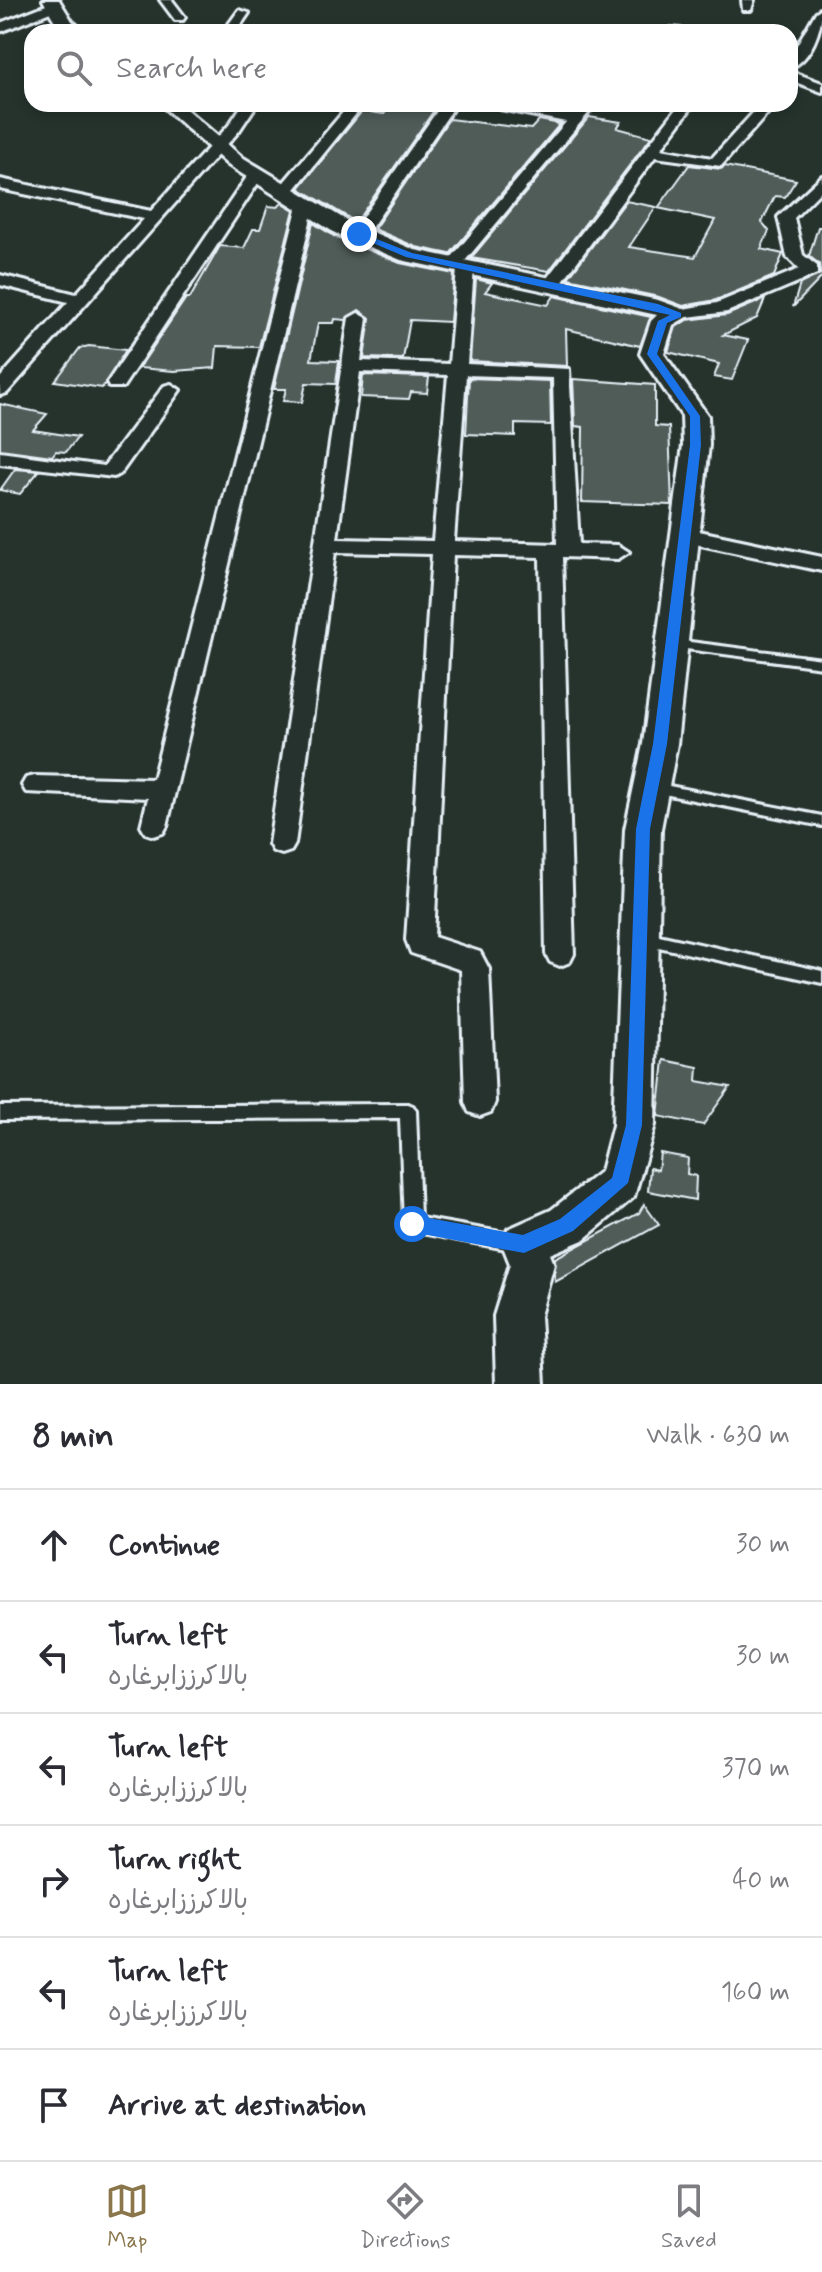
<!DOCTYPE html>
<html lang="en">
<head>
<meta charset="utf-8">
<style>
  body { margin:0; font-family:Mynerve,"Playpen Sans Arabic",sans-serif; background:#f7f7f7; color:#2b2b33 }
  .stop { position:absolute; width:24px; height:24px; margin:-18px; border:6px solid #1a73e8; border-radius:50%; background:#fff }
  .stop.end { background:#1a73e8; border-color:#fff; box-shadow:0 2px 8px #0008 }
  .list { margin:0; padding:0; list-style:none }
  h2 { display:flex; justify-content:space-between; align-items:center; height:104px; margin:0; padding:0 32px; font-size:34px }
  h2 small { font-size:26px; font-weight:400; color:#7c7c81 }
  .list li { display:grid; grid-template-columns:52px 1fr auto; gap:24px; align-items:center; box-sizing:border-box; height:112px; padding:0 32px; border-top:2px solid #e1e1e2 }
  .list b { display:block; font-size:30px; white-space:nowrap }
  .list p { margin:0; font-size:26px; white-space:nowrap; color:#7c7c81 }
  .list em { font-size:26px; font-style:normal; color:#7c7c81 }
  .icon { flex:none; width:44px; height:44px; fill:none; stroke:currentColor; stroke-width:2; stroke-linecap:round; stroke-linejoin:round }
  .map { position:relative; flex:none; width:822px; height:1384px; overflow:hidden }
  .search { position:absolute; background:#fff; box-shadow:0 4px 12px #0003; left:24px; right:24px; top:24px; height:88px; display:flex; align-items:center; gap:20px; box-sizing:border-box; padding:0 28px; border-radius:24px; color:#7c7c81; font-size:30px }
  .sheet { height:776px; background:#fff }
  nav { display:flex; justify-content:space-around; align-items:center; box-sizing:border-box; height:112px; border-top:2px solid #e1e1e2; background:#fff; font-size:22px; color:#7c7c81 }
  nav a { display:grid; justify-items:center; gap:4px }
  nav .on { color:#8a764a }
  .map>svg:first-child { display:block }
  .building { fill:#505c59; stroke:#e8f1f8; stroke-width:2 }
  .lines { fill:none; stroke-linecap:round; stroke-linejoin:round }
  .service-casing { stroke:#e8f1f8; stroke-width:6 }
  .minor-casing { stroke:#e8f1f8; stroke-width:6 }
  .tertiary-casing { stroke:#e8f1f8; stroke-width:6 }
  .service { fill:#26332d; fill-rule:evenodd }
  .minor { fill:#26332d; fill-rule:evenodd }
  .tertiary { fill:#26332d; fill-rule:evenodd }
  .route { fill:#1a73e8 }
</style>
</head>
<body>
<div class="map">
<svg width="822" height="1384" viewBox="0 0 822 1384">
  <rect width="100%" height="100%" fill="#26332d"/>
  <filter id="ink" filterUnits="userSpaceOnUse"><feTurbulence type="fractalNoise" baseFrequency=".0125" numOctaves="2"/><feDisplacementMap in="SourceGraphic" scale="16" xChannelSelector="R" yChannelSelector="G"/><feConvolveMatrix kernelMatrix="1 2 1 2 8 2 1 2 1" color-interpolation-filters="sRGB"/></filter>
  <g filter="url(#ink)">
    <g class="building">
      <path d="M393,104L435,109L356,222L299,188L362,111L384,114Z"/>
      <path d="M589,117L621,122L617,128L651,137L549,271L471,258Z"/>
      <path d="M449,119L531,129L539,120L560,124L450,254L416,247L374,229Z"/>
      <path d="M689,165L721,169L725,166L796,180L785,197L775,196L762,222L769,231L761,249L783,254L774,276L716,300L683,306L659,297L568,278L626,201L656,207L629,247L695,257L715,220L658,208Z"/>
      <path d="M282,203L294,210L259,347L217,346L215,368L174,371L139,368L186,298H190L220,246L244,248L253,229H260L268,206L278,207Z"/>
      <path d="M313,223L334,236L400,263L454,274L450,322L410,320L403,359L364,358L370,318L359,310L346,320L335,319L334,323H318L311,360L339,361L336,384L306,383L302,402L283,401L286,389H274Z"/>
      <path d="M818,227H822V277L793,307L800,284L820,274L819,264L809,256Z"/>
      <path d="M476,279L492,283L485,292L548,305L554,296L651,317L640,346L566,329L567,366L470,361Z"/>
      <path d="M765,299L757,318L723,335L748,340L732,380L714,377L719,364L668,352L676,327L687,320L727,315Z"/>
      <path d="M89,346L126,350L102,388L55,381L80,348Z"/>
      <path d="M363,375L429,377L427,393L411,392L409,399L361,397Z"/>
      <path d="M469,378L550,381L551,425L515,424V436L466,434Z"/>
      <path d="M573,379L655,385V426L669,427L672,505L582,502L583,427L575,426Z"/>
      <path d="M0,404L47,414L33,430L78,437L66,452L56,451L52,456L0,449Z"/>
      <path d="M15,469L39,471L20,494L0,490Z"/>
      <path d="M664,1060L698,1067L697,1081L730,1087L703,1125L658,1116Z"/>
      <path d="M660,1153L688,1158L687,1174L696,1176L695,1200L648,1191L650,1168L658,1170Z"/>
      <path d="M644,1204L659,1225L555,1282V1258L639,1213Z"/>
    </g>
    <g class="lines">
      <defs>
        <g id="service">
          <path d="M675,640L822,659V667L671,647L669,644L671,641Z"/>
          <path d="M654,783L822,816V826L649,791L648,788L649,785Z"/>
          <path d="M645,932L822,971V983L645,944L640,942L638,938L640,934Z"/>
          <path d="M408,1104L413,1106L416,1111L420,1218L517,1235L523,1237L525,1243L523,1249L517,1251L406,1230L404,1224L400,1118L0,1120V1106Z"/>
        </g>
        <g id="minor">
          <path d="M160,0H172L185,17L183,20H175Z"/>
          <path d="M742,0H754L751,10H743Z"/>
          <path d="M54,2L60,6L58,9L0,32V23Z"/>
          <path d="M822,8C822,29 811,60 790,68V57L816,12Z"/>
          <path d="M239,10L249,13L236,32H223Z"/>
          <path d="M671,28L681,29L682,32H665Z"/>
          <path d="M790,71L822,83V92L790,80Z"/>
          <path d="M243,104H257L239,131L7,393L0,395V378L68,302L0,285V275L76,294L144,219L0,189V179L151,211L229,125Z"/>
          <path d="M350,104H364L291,194H279V188Z"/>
          <path d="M442,104H456L365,237H353L351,234Z"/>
          <path d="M499,104L573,114L581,104H596L464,262L474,267L467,364L569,369L579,544L618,545L629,552L618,559L562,557L574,954L570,962L560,966L550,962L546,954L540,557L453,555L434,937L480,952L489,969L495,1102L491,1112L480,1116L469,1112L465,1102L461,970L411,953L406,940L432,554L335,552L295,844L291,851L282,854L273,851L269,844L349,318L358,313L367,318L361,361L449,364L457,269L445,265L566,122L500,109ZM360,372L448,375L433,541L337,539ZM466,375L553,378L557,544L454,541Z"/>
          <path d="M680,104H694L661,149L712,158L761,104H776L721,166L655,157L556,290H544V282Z"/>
          <path d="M251,171L264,174L123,387H109L107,383Z"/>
          <path d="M822,176V190L794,218L803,255L817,266V274L727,312L672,319V311L717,303L799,269L787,257L778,217Z"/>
          <path d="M306,200L314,205L167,826L163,833L154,836L145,833L141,826L148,798L26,792L22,785L26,778L35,776L153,779L298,205Z"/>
          <path d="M171,384L180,390L121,473L114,477L0,464V452L104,466L164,386Z"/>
          <path d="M685,528L822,557V571L677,540L674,535L677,530Z"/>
        </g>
        <g id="tertiary">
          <path d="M43,0H59L72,21L85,32C56,32 56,23 43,0Z"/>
          <path d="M160,104H180L242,157L351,223L415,250L658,300L686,310L690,315L673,325L664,354L708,416L709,445L677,744L661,829L655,1125L634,1197L583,1240L550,1254L554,1264L540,1316L544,1384H496L494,1316L510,1264L502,1244L508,1229L551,1210L601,1171L613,1125L625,829L643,744L683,445L682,416L640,354L651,321L657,315L401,260L335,233L228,165Z"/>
        </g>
      </defs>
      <use href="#service" class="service-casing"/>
      <use href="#minor" class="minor-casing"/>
      <use href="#tertiary" class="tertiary-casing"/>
      <use href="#service" class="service"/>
      <use href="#minor" class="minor"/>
      <use href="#tertiary" class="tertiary"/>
    </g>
  </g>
  <path class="route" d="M359,232L412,253L658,304L681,313V317L667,323L657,354L700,416L701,445L667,744L650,829L642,1125L628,1183L573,1231L524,1253L412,1232L403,1224L412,1215L523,1235L560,1219L612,1178L626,1125L636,829L653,744L690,445V416L647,354L658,321L670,315L406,257L356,236Z"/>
</svg>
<div class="stop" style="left:412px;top:1224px"></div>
<div class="stop end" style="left:359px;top:234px"></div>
<div class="search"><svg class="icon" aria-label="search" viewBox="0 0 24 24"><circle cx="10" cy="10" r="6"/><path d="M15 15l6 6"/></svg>Search here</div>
</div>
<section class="sheet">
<h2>8 min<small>Walk · 630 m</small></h2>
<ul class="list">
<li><svg class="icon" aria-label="ahead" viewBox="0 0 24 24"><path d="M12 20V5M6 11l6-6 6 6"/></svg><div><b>Continue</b></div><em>30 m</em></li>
<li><svg class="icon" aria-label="left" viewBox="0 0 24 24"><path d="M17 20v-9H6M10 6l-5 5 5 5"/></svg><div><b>Turn left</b><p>بالاکرززابرغاره</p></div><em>30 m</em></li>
<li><svg class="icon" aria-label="left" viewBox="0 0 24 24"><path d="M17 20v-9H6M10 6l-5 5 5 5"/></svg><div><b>Turn left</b><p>بالاکرززابرغاره</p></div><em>370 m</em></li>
<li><svg class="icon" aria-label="right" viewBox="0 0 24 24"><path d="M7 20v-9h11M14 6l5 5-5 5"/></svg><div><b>Turn right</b><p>بالاکرززابرغاره</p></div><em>40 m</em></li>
<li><svg class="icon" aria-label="left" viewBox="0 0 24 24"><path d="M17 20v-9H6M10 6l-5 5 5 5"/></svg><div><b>Turn left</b><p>بالاکرززابرغاره</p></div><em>160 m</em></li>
<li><svg class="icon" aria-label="arrive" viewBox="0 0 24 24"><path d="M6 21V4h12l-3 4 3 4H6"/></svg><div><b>Arrive at destination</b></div></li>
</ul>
</section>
<nav>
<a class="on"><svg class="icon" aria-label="map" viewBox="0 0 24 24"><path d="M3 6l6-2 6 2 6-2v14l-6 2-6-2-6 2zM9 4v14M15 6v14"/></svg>Map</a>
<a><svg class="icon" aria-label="directions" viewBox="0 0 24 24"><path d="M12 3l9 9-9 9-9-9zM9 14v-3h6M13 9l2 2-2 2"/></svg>Directions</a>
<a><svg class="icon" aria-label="saved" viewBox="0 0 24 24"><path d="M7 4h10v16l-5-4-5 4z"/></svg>Saved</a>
</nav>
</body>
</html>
